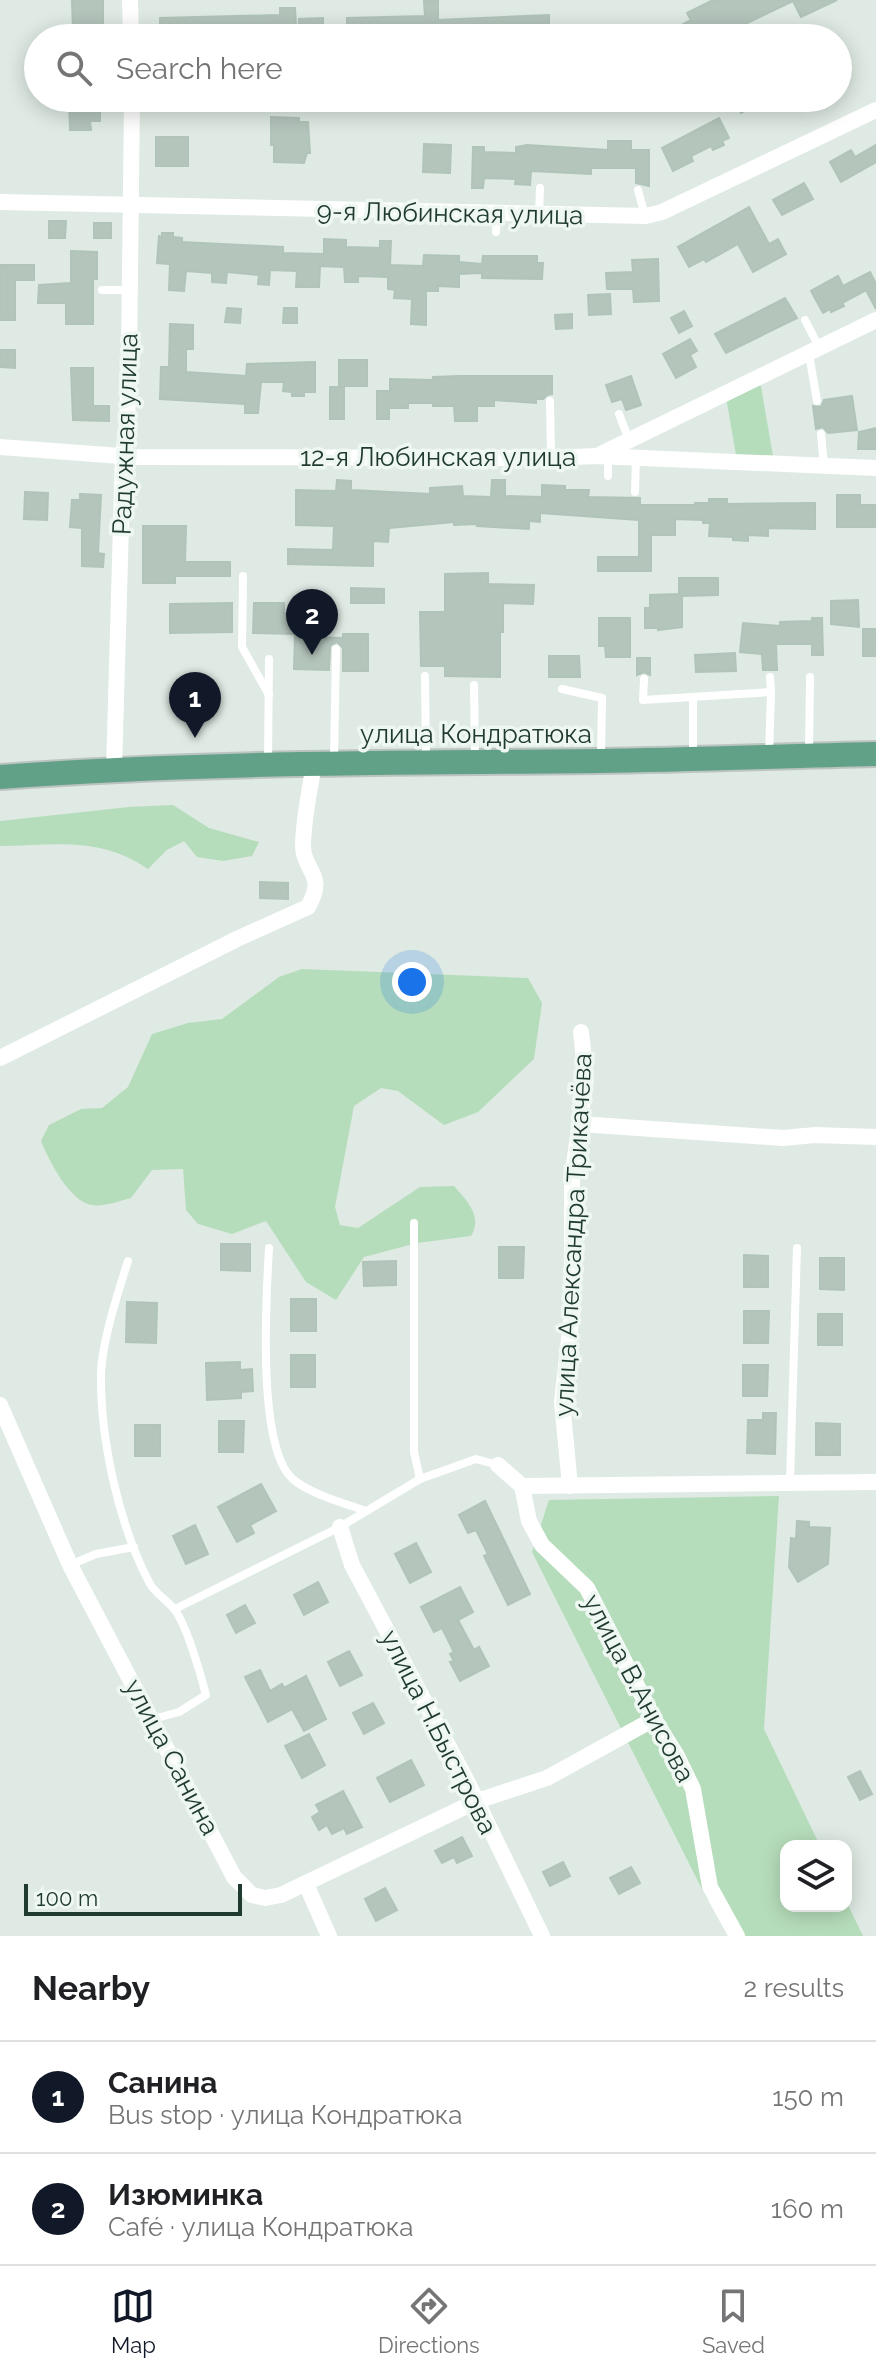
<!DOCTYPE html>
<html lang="en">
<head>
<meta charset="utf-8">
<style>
  body { margin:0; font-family:Raleway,sans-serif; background:#f2f2f2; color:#202124 }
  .controls { position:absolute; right:24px; bottom:24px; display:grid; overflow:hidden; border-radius:16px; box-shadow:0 4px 20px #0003 }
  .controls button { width:72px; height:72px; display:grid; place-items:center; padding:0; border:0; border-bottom:2px solid #e0e0e0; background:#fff; color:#202124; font:40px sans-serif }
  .scale { position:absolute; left:24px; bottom:20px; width:218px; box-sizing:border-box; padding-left:8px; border:4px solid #1f3a2f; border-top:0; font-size:22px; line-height:28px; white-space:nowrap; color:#1f3a2f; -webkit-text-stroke:6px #eff7f2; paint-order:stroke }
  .you { position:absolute; left:412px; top:982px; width:28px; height:28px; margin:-20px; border:6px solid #fff; border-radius:50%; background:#1a73e8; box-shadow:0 0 0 12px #1a73e833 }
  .badge { display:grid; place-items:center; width:52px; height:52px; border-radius:50%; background:#111827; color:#fff; font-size:26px; font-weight:700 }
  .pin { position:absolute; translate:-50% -66px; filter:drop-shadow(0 2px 4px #0008) }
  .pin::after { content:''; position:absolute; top:42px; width:28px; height:24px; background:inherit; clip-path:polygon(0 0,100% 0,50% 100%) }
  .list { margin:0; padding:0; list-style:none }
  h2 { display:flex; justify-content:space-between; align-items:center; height:104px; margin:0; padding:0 32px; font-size:34px }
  h2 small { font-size:26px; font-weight:400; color:#757577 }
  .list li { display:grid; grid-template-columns:52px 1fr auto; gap:24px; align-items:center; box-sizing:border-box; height:112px; padding:0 32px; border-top:2px solid #e0e0e0 }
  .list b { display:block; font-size:30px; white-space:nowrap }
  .list p { margin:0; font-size:26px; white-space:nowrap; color:#757577 }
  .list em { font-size:26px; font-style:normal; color:#757577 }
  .icon { flex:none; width:44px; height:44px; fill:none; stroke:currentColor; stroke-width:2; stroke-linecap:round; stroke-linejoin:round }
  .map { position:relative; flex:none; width:876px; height:1936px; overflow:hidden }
  .search { position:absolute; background:#fff; box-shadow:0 4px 20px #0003; left:24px; right:24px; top:24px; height:88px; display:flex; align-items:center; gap:20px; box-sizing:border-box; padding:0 28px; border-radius:44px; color:#757577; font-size:30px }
  .sheet { height:328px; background:#fff }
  nav { display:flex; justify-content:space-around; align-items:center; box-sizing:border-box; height:112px; border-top:2px solid #e0e0e0; background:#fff; font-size:22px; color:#757577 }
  nav a { display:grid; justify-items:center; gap:4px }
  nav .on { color:#111827 }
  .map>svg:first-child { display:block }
  .green { fill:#b6ddbb }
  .building { fill:#b4c5bc; stroke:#b1c4b9; stroke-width:2 }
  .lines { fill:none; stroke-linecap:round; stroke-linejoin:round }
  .primary-casing { stroke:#bcc4c1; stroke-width:28 }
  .lane { stroke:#fff; stroke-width:8 }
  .street { stroke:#fff; stroke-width:16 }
  .primary { stroke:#61a188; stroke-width:24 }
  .labels { text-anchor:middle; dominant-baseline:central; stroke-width:7; stroke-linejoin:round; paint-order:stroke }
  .street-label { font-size:26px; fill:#1f3a2f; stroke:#eff7f2 }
</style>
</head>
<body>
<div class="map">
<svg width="876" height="1936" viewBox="0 0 876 1936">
  <rect width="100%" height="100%" fill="#deeae3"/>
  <g class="green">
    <path d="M760,381L773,456L736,455L726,397Z"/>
    <path d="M173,805L209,828L259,842L252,856L223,861L197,857L184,841L167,850L148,869C101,836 55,845 0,846V821L129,807Z"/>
    <path d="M302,969L528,978L542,1003L534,1059L478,1112L444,1125L398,1091L381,1088L354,1106L335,1207L340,1225L358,1228L420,1187L454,1186C467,1201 483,1216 471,1236L417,1243L364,1257L336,1300L306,1282L266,1221L232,1234L198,1224L186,1210L183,1169L152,1170L131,1198C119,1201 104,1207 92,1205C70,1202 49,1161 41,1141L49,1125L81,1109L102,1108L128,1087L152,1034L188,1023L222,1019L279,977Z"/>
    <path d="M779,1496L764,1729L820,1846H786V1906H846V1901L863,1936H741L735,1926L707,1899L532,1552L549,1500Z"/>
  </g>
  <g class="building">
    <path d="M72,0H103V27H98V34H73Z"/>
    <path d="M713,0H837L801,17L793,1L735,29L739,38H658L691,20L687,13Z"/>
    <path d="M424,1H438V20L549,15V38H347V18L425,16Z"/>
    <path d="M280,8H295L296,25L274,26V38H160V18L280,15Z"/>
    <path d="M323,18V38H299V19Z"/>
    <path d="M69,98H100V121H90L91,130H70Z"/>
    <path d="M734,98H770L741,113Z"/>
    <path d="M271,117L299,118V122H308L310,153H307L304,163L274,162V145H271Z"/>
    <path d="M719,118L729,138L722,141L724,145L713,150L711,146L691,156L693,161L673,171L662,148Z"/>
    <rect x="156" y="137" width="32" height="29"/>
    <path d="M608,141H631V150H649V186L636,183V168H591V174L531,171L530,185L515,184L516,179L484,178L483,188H472L473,147H484V152L516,153V147L527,145L608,150Z"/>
    <path d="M424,144L451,145L450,173L423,172Z"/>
    <path d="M876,145V162L841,182L830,162L851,150L855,157Z"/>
    <path d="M804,183L813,199L782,215L773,200Z"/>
    <path d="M749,207L769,244L778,239L786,254L753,272L738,244L706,262L704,259L689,267L678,247Z"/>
    <path d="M49,221H66L65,238H49Z"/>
    <rect x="94" y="223" width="17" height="15"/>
    <path d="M162,233H173V237L182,238V242L283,247V253L324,254V239L346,240V247L380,248V241H391L390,265L423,266L424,255L459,256V262L482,264L483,256H537V263H543L542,279L482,278V273L459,274V287L438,286V291H426V325L411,324L412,299L394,298L395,290L388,289V277L358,276V282H345L344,267L320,266L319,287H296L297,271L270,270L269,285L258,284L259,275L227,272L226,283L212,282V273L186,271L184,291L169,290L170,264L157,263L159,236L162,237Z"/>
    <path d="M71,251L97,252V279H93V324H66V303H38L39,285L71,283Z"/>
    <path d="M658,259L659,301L634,302L633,289H607L606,273L633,272L632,260Z"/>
    <path d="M0,265H34V280H15V320H0Z"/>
    <path d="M870,272L876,284V309L866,290L842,303L844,306L831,312L830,309L823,313L811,291L838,276L843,286Z"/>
    <path d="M610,294L611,314L589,315L588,295Z"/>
    <path d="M785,298L797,318L726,353L715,334Z"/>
    <path d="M227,308L241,309L240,323L225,322Z"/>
    <path d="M284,308H297V323H283Z"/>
    <path d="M684,311L692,326L679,333L671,318Z"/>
    <path d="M572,314V328L556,329L555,315Z"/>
    <path d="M170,324L193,325V349H186V372L246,376L247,364L315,362V392H304V396H292V392L283,391L284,382H261L258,413H245V404L160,399L161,367H169Z"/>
    <path d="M690,339L697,351L690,355L696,367L676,378L663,354Z"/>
    <path d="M0,350H15V368L0,367Z"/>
    <rect x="339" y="360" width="28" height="26"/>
    <path d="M71,368H93V406H109V421L73,420Z"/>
    <path d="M459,376H552V394L547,395L543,399H536V403L494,400V406H477V421H455L454,406H433V403H408V408H389V419H377V391H390V379L433,380V377Z"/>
    <path d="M631,376L641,405L626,410L622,399L612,402L606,385Z"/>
    <rect x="330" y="387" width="14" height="32"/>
    <path d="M852,396L857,430L828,433L823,427L816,429L813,406L821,407L824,400Z"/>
    <path d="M876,428V449H858L859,432Z"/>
    <path d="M337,480L351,481V490L430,494V488L462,486L463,496L491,497L492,480H505V496L542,497V485L565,486V490H589L588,497L640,498V505H695V503H709V499H727V504L815,503V529L768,528V536L748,535V541L733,540V537L709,536L710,523H703V520L675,519V535H651V571H598V557H639V520L540,513V522L529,521V529L477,526V524L454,525V522L389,528L388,542L373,541V566L288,564V549L333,550L334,526L296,525V490L336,491Z"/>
    <path d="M25,492L48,493L47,520L24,519Z"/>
    <path d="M80,494L101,495L98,553L104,554L103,567L82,566V528L70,527L72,500H80Z"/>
    <path d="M837,495H860V505H876V527H837Z"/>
    <path d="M143,526H186L185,562H230V576H175V583H143Z"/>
    <path d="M488,573V584L534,585L533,604L503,603V632H500V677L445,676V666H421L420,612H445V574Z"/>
    <path d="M679,578H718V595L682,596V627L658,630V628H645V608H650V595L679,594Z"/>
    <path d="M351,588L384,589V603H351Z"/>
    <path d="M858,600L859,627L831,624V601Z"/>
    <path d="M232,603V632L170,633V604Z"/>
    <path d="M254,603H284V613H306V637L343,638V634H368V671H343V648L337,642L330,646L329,670L294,669L295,634L253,633Z"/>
    <path d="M599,618H630V657H606L605,646H599Z"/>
    <path d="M812,618H822L823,655H812V644H776L777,670H763L762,654L740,652L743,623L780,626V622L812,621Z"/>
    <rect x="863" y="629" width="13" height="27"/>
    <path d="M735,653L736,671L696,672L695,655Z"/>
    <path d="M549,656H579L580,677H549Z"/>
    <path d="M637,658H650V675L644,672L637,675Z"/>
    <path d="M260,882L288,883V899L260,898Z"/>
    <path d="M221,1244H250V1271L221,1270Z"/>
    <path d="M499,1247H524L523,1278H499Z"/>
    <path d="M744,1255L768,1256V1287H744Z"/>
    <path d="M820,1258H844V1290L820,1289Z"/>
    <path d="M396,1261V1285L364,1286L363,1262Z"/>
    <rect x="291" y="1299" width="25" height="32"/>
    <path d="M127,1302L157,1303L156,1343L126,1342Z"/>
    <path d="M744,1311H769L768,1343H744Z"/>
    <rect x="818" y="1314" width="24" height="31"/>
    <rect x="291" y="1355" width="24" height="32"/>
    <path d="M240,1362V1370L252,1369L253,1391L241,1392V1398L207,1400L206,1363Z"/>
    <path d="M743,1365H768L767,1396H743Z"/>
    <path d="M763,1413H776L775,1454L747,1453L748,1420H763Z"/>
    <path d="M219,1421H244L243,1452H219Z"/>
    <path d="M816,1423L840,1424V1455H816Z"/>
    <rect x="135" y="1425" width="25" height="31"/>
    <path d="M261,1484L276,1511L250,1525L254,1533L237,1542L218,1507Z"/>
    <path d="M485,1501L530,1594L508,1605L484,1556L488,1554L476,1530L468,1533L459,1515Z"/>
    <path d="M797,1521L809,1522V1527L830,1528L828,1564L798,1582L789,1567L791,1538L796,1539Z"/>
    <path d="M195,1525L208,1554L186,1564L173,1536Z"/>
    <path d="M416,1543L431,1572L410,1583L395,1554Z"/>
    <path d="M318,1582L328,1602L304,1615L294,1595Z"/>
    <path d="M460,1587L473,1612L458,1620L474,1650L479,1647L489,1666L460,1681L450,1662L454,1661L450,1654L454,1652L442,1628L434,1632L421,1607Z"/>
    <path d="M245,1605L255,1623L236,1633L227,1615Z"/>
    <path d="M349,1651L362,1675L340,1686L328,1662Z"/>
    <path d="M260,1670L270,1691L282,1684L284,1688L306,1676L326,1719L304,1731L292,1709L268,1722L245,1677Z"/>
    <path d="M373,1703L384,1723L364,1734L353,1713Z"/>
    <path d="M309,1734L325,1765L302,1778L285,1746Z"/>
    <path d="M411,1760L424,1785L390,1802L377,1778Z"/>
    <path d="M860,1771L872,1794L860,1800L848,1777Z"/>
    <path d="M343,1791L362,1827L347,1834L344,1828L332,1834L327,1825L319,1830L312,1817L320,1812L316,1805Z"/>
    <path d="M462,1837L472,1856L457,1863L454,1857L442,1863L435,1851Z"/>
    <path d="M563,1862L570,1876L550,1886L543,1872Z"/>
    <path d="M631,1867L640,1883L619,1894L610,1878Z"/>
    <path d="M385,1888L397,1910L376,1921L365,1899Z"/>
  </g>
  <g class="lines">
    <defs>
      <path id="primary" d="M0,777C199,762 399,763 598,761C691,760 783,756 876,754"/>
    </defs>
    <use href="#primary" class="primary-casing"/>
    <g class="lane">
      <path d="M638,190L645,216"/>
      <path d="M539,215L540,188"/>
      <path d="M496,232L497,214"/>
      <path d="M102,290H131"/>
      <path d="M805,320L819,347"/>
      <path d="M809,354L817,401"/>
      <path d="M550,401L551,457"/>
      <path d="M619,414L629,440"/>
      <path d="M821,434L824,465"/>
      <path d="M608,476V457"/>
      <path d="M635,492L636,458"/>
      <path d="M243,576L242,647L269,695"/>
      <path d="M425,676L426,759"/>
      <path d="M644,679L643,700L771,692L770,677"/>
      <path d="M474,685L475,761"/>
      <path d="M562,689L602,698L601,756"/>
      <path d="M693,697V756"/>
      <path d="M809,752L810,677"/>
      <path d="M769,755L771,692"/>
      <path d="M334,760L336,649"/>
      <path d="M268,763L269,659"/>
      <path d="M414,1223V1452L420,1479"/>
      <path d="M269,1248C266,1299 258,1434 288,1474C302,1492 344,1503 366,1511"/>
      <path d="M128,1261C118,1292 102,1342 101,1374C100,1439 119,1525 149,1582C155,1594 166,1599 174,1609C186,1623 201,1675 206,1695L179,1712L153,1719"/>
      <path d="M790,1482L797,1248"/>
      <path d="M70,1565L96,1554L134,1547"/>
      <path d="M175,1609L340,1527L420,1479L476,1459L498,1465"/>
    </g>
    <g class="street">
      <path d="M130,0L131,38"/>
      <path d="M0,202L646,216L662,212L876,110"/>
      <path d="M0,447L134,457L551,458L596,456L876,468"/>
      <path d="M601,454L876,320"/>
      <path d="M114,770L123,455L127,426L129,359L132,98"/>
      <path d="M0,1058L239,938L308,907C327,874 304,872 303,847C303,820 310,790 314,763"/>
      <path d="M580,1124L783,1138L815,1135L876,1137"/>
      <path d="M0,1405L70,1565L234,1877L252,1895L265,1898L281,1895L477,1801L547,1778L654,1719"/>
      <path d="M498,1465L522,1486L529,1521L542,1545L587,1588L654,1719L677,1756L693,1789L710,1887L737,1936"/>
      <path d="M522,1486L876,1482"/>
      <path d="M570,1486L562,1402L572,1312V1178L586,1079L581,1032"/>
      <path d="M340,1527L352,1565L468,1783L542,1936"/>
      <path d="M306,1884L329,1936"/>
    </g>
    <use href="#primary" class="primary"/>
  </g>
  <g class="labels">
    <g class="street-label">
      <text transform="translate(450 213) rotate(1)">9-я Любинская улица</text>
      <text transform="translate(125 434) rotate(-88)">Радужная улица</text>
      <text x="438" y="457">12-я Любинская улица</text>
      <text x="476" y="734">улица Кондратюка</text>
      <text transform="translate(573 1235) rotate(-87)">улица Александра Трикачёва</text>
      <text transform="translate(639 1688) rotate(62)">улица В.Анисова</text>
      <text transform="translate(439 1732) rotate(63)">улица Н.Быстрова</text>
      <text transform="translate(172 1757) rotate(62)">улица Санина</text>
    </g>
  </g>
</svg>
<div class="controls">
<button><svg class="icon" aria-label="layers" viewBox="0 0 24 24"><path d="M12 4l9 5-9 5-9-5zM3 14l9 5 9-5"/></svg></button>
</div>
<div class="scale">100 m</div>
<div class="you"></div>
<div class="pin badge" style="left:195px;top:738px">1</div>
<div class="pin badge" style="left:312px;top:655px">2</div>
<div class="search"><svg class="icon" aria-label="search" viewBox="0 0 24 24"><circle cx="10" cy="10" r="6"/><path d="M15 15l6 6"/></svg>Search here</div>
</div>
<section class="sheet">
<h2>Nearby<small>2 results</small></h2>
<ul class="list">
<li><span class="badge">1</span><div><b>Санина</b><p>Bus stop · улица Кондратюка</p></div><em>150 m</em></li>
<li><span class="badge">2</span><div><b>Изюминка</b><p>Café · улица Кондратюка</p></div><em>160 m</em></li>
</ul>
</section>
<nav>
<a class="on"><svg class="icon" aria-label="map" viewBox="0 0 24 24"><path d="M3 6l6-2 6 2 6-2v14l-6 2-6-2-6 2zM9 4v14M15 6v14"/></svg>Map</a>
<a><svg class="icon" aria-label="directions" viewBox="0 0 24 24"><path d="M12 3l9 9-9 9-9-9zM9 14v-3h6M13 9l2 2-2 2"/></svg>Directions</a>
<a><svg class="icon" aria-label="saved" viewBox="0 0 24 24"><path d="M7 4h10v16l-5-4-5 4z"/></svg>Saved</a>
</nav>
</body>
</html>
